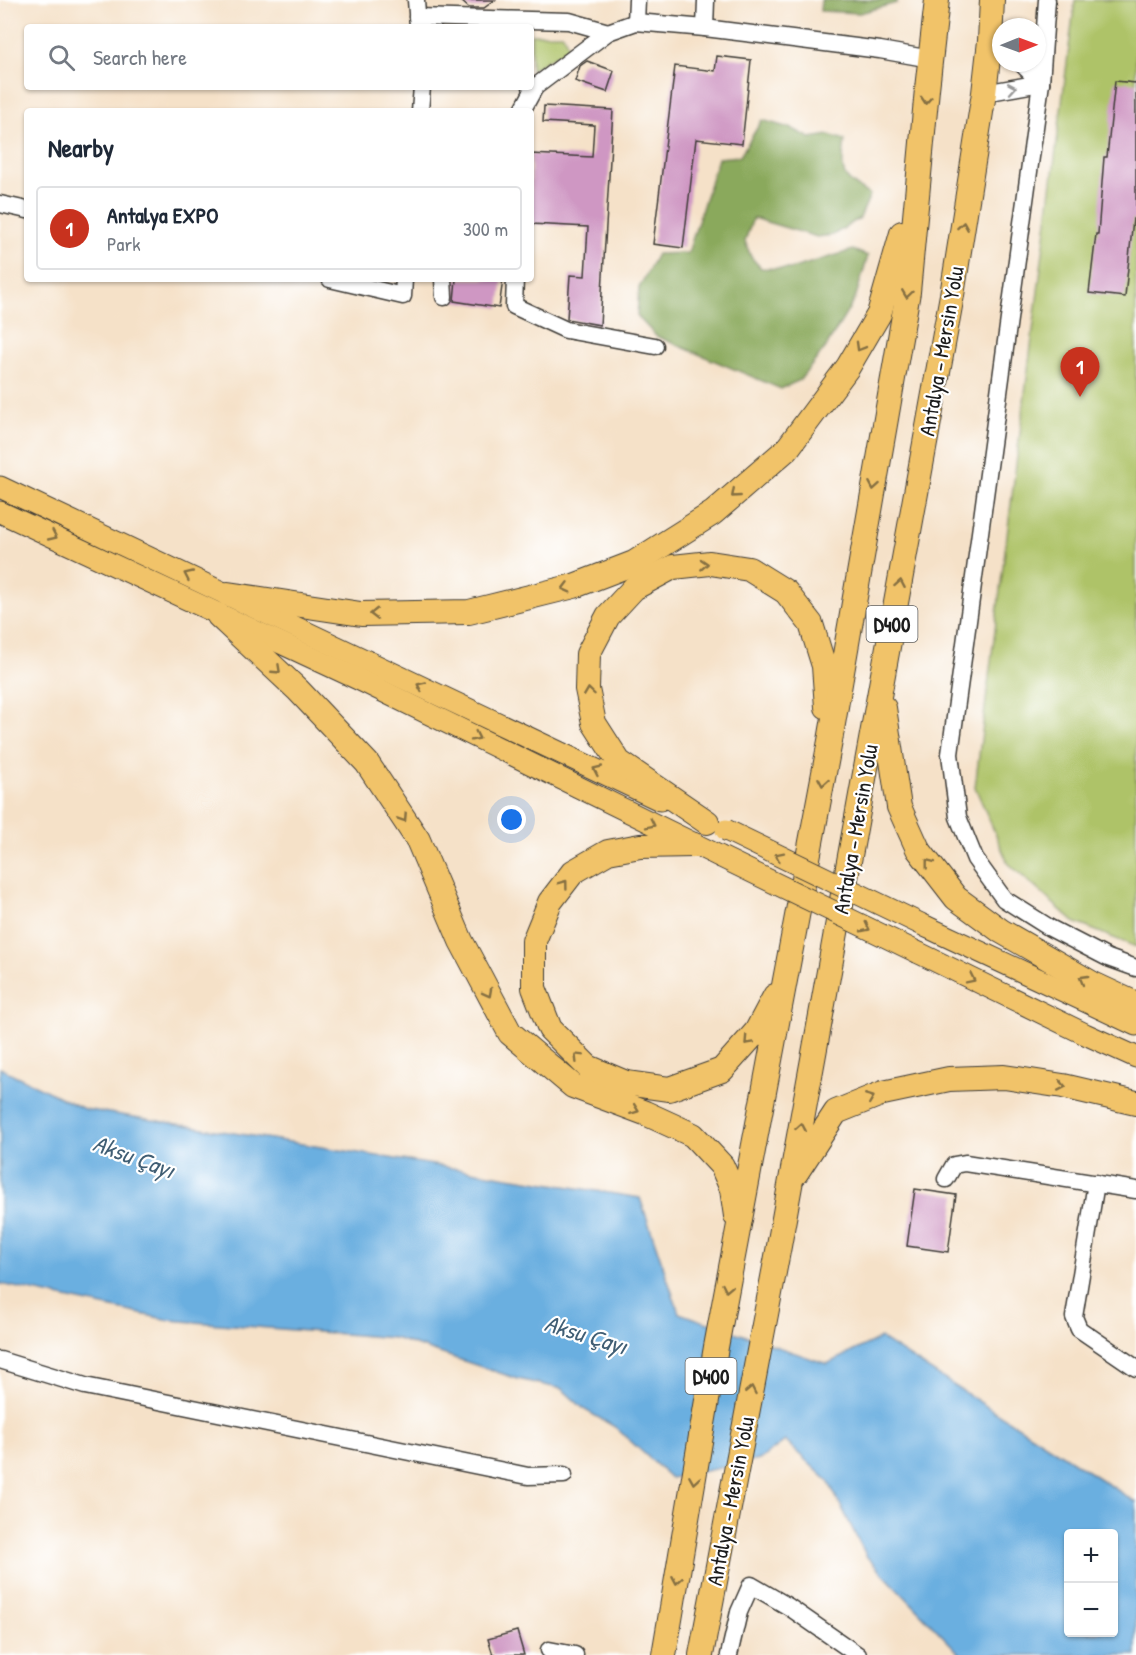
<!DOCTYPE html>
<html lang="en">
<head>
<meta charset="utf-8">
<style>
  body { margin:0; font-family:"Patrick Hand",sans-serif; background:#f6f6f7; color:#1f2937 }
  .controls { position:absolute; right:18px; bottom:18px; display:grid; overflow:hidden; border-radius:6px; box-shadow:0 2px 4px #0004 }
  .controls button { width:54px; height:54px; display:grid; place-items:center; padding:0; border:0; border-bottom:2px solid #e0e1e3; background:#fff; color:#1f2937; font:30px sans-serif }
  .compass { position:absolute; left:992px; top:18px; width:54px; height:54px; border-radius:50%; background:#fff; box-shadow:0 2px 4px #0004; rotate:89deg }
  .you { position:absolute; left:512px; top:820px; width:21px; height:21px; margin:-15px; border:4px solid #fff; border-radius:50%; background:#1a73e8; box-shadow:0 0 0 9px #1a73e833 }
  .badge { display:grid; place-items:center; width:39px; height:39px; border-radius:50%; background:#c8321e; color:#fff; font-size:20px; font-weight:700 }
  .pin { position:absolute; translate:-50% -50px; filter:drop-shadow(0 2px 3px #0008) }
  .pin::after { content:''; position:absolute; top:32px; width:21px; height:18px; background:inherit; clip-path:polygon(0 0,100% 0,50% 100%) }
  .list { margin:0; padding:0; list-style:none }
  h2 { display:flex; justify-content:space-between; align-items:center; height:78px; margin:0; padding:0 24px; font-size:26px }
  h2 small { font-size:20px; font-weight:400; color:#747a83 }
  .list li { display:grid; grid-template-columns:39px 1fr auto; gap:18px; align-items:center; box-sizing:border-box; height:84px; margin:0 12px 12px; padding:0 12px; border:2px solid #e0e1e3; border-radius:6px }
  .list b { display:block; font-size:22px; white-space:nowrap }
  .list p { margin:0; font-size:20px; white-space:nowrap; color:#747a83 }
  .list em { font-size:20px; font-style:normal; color:#747a83 }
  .icon { flex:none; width:33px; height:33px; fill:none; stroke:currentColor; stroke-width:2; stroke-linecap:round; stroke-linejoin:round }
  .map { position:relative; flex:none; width:1136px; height:1655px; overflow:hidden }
  .search { position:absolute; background:#fff; box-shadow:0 2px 4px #0004; left:24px; top:24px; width:510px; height:66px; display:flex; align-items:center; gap:15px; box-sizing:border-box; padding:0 21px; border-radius:6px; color:#747a83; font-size:22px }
  .panel { position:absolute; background:#fff; box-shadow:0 2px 4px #0004; left:24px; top:108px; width:510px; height:174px; border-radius:6px }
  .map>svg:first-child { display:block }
  .green { fill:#aec367; stroke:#657042; stroke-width:1.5 }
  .forest { fill:#8aa95c; stroke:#53623c; stroke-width:1.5 }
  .water { fill:#6bafe0; stroke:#44667e; stroke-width:1.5; fill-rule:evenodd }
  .building { fill:#cf97c3 }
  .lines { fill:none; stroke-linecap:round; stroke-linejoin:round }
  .minor-casing { stroke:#3d3a36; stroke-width:19 }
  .major-casing { stroke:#3d3a36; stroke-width:23 }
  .highway-casing { stroke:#3d3a36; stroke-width:26 }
  .minor { stroke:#fff; stroke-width:16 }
  .major { stroke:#f1c369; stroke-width:21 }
  .highway { stroke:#f1c369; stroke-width:24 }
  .major-bridge-casing { stroke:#3d3a36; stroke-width:23; stroke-linecap:butt }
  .major-bridge { stroke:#f1c369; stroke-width:21 }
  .oneway { stroke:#999 }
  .oneway2 { stroke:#867042 }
  .labels { text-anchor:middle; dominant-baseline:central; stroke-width:4.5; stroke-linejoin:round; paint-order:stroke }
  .shield { fill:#fff; stroke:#606060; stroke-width:1.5 }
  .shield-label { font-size:21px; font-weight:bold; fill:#1c1c1c }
  .street-label { font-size:22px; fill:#1c1c1c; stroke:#fff }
  .water-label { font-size:24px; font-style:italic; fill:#405e74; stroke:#fff }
</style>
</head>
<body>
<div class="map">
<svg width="1136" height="1655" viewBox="0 0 1136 1655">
  <rect width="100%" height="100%" fill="#fff"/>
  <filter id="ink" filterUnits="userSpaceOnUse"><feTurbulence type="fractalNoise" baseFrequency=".0167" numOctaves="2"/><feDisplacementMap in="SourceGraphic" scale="12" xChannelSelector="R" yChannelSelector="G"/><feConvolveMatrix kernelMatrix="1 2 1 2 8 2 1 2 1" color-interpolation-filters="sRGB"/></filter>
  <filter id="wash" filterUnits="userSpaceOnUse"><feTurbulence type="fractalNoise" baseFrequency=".008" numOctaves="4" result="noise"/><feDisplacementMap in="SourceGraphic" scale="24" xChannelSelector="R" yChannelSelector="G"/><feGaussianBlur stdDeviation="1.35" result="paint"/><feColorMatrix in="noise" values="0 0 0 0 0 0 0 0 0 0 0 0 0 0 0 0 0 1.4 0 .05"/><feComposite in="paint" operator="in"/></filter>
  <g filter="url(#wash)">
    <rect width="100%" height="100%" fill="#f5e1c8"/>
    <g class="green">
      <path d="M1075,0H1136V947L1074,922L1008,863L975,787Z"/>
      <path d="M531,34H563L569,48L531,70Z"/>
    </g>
    <g class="forest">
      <path d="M821,0H897V3L860,13L820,11Z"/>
      <path d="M762,120L793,129L810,138L829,135L845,140C841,175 839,176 870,195L860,218L833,235L817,237L753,218L745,241L751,257L761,268L790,269L853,250L868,256L855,299L826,347L800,380L781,389L656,336L637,316L639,288L657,254L688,253L718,158L740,156Z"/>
    </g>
    <path class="water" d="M0,1068L84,1109L640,1198L679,1313L827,1364L880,1338L1136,1502V1655H961L867,1557L828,1481L785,1441L759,1460L671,1478L615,1427L585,1410L562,1389L518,1379L394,1338L169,1320L0,1284ZM1068,1534H1114V1632H1068Z"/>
    <g id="blocks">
      <g class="building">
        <path d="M460,0H495L484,8H469Z"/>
        <path d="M717,56L751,60L742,144L696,139L683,248L653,244L675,66L715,71Z"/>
        <path d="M587,61L614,71L607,92L575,81L580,66Z"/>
        <path d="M1115,81L1136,83V219H1133L1125,297L1089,293L1096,234H1098L1104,157H1107Z"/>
        <path d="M544,106L613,110L600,325L567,319L570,275L585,276L588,227L531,224V154L592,157L594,125L543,122Z"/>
        <path d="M456,279H503L499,308L454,301Z"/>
        <path d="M915,1189L956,1195L948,1252L907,1246Z"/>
        <path d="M517,1631L524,1655H493L488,1639Z"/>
      </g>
    </g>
  </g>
  <g filter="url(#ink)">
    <use href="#blocks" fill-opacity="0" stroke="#3d3a36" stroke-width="1.5"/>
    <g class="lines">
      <defs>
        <g id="minor">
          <path d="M416,0L418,26"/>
          <path d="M1047,0L1041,83L950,754L958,817L975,859L1004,899L1050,928L1108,958L1136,968"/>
          <path d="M417,17L569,21L608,32"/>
          <path d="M636,22L637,0"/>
          <path d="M705,28L706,0"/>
          <path d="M1021,63L1041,83"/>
          <path d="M531,87H535L608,32L636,22L705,28L880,50L931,59"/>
          <path d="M984,93L1041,83"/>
          <path d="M420,111L422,87"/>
          <path d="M522,111L535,87"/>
          <path d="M0,204L27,210"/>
          <path d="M330,279L403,296L404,279"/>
          <path d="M443,279L444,297"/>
          <path d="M515,279L514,306L566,330L655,346"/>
          <path d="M946,1179L954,1165L965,1163L1136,1190"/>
          <path d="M1096,1183L1074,1317L1079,1329L1136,1368"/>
          <path d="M0,1360L85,1386L528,1476L564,1475"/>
          <path d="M549,1650L575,1655"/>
          <path d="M729,1655L739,1612L751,1585L789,1607L858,1655"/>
        </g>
        <g id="major">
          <path d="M0,487L660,800"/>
          <path d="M0,512L358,679L719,856"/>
          <path d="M927,927L1136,1025"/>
          <path d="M919,953L1085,1034L1136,1057"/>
        </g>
        <g id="highway">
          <path d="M228,594L361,614L469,612L574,586L634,563L713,513L787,449L848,367L879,314L902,233"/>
          <path d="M219,616L298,690L367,763L418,840L461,941L510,1033L573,1086L645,1113L693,1135L722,1166L732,1189L736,1216"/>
          <path d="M884,708L899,807L918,849L956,898L1001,931L1093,984L1136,1004"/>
          <path d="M707,822L619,762L594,723L587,689L588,654L608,616L634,588L673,567L710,563L749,569L786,592L811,624L824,666L827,707"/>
          <path d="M694,845L640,846L608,852L573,872L550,902L534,941V988L550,1029L588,1067L626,1083L669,1089L722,1070L756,1032L775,996"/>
          <path d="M796,1173L836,1112L883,1093L949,1079L1004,1077L1063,1086L1136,1103"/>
          <path d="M664,1655L716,1347L830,741L908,292L927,89L937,0"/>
          <path d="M701,1655L779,1246L952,295L984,93L990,41L992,0"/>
        </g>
      </defs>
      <use href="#minor" class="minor-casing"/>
      <use href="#major" class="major-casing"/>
      <use href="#highway" class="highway-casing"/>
      <use href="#minor" class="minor"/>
      <use href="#major" class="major"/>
      <use href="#highway" class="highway"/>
      <defs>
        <g id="major-bridge">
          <path d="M726,830L927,927"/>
          <path d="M719,856L919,953"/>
        </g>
      </defs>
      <use href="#major-bridge" class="major-bridge-casing"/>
      <use href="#major-bridge" class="major-bridge"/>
    </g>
    <defs><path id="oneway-chevron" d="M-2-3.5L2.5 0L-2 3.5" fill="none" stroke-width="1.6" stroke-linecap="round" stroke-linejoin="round" transform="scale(1.5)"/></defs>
    <use class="oneway" href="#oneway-chevron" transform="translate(1012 88) rotate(-10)"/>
    <g class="oneway2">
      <use href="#oneway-chevron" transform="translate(926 100) rotate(94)"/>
      <use href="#oneway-chevron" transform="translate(963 226) rotate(-81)"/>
      <use href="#oneway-chevron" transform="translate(907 294) rotate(98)"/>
      <use href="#oneway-chevron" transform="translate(860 347) rotate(120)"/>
      <use href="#oneway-chevron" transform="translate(874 486) rotate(100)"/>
      <use href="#oneway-chevron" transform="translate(735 494) rotate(139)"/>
      <use href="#oneway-chevron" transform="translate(53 536) rotate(25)"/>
      <use href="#oneway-chevron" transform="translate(704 564) rotate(-3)"/>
      <use href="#oneway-chevron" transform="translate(188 575) rotate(-155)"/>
      <use href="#oneway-chevron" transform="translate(900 584) rotate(-80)"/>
      <use href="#oneway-chevron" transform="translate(566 588) rotate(165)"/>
      <use href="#oneway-chevron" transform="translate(374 614) rotate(179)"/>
      <use href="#oneway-chevron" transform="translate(277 670) rotate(43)"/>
      <use href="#oneway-chevron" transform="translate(421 686) rotate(-155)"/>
      <use href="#oneway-chevron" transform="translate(589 692) rotate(-98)"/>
      <use href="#oneway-chevron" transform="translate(476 737) rotate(26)"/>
      <use href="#oneway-chevron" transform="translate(597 770) rotate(-155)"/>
      <use href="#oneway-chevron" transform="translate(823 782) rotate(100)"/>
      <use href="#oneway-chevron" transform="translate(403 818) rotate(57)"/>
      <use href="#oneway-chevron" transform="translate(651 824) rotate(26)"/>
      <use href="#oneway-chevron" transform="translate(779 856) rotate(-154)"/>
      <use href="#oneway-chevron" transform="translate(929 863) rotate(-128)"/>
      <use href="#oneway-chevron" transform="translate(564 884) rotate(-53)"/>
      <use href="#oneway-chevron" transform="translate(866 928) rotate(26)"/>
      <use href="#oneway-chevron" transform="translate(971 979) rotate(26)"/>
      <use href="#oneway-chevron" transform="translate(1083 979) rotate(-150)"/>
      <use href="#oneway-chevron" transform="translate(488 993) rotate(62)"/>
      <use href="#oneway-chevron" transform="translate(748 1041) rotate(133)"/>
      <use href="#oneway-chevron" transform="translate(578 1057) rotate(-135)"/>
      <use href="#oneway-chevron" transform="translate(1062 1086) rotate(11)"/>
      <use href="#oneway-chevron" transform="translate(870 1098) rotate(-22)"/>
      <use href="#oneway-chevron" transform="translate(635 1110) rotate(21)"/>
      <use href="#oneway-chevron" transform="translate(801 1127) rotate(-80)"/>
      <use href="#oneway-chevron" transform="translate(727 1288) rotate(101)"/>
      <use href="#oneway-chevron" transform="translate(751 1390) rotate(-79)"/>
      <use href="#oneway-chevron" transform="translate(694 1480) rotate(99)"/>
      <use href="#oneway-chevron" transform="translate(677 1580) rotate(100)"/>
    </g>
  </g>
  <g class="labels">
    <g class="shield">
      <rect x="866.5" y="606" width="51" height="36" rx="4.5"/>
      <rect x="685.5" y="1358" width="51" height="36" rx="4.5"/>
    </g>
    <g class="shield-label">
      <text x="892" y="624">D400</text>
      <text x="711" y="1376">D400</text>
    </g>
    <g class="street-label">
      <text transform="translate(941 351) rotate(-80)">Antalya - Mersin Yolu</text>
      <text transform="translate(855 829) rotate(-80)">Antalya - Mersin Yolu</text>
      <text transform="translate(730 1501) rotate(-79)">Antalya - Mersin Yolu</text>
    </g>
    <g class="water-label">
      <text transform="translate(134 1156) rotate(20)">Aksu Çayı</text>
      <text transform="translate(586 1334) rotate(17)">Aksu Çayı</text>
    </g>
  </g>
</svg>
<div class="controls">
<button>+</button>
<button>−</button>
</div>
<svg class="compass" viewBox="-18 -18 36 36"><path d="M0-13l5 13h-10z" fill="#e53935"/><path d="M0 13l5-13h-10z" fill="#747a83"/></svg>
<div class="you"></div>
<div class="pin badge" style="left:1080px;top:397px">1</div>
<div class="search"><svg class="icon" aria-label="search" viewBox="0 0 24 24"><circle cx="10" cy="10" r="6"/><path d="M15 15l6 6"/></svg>Search here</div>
<section class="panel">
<h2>Nearby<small></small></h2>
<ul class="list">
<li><span class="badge">1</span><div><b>Antalya EXPO</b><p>Park</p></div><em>300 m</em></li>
</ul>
</section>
</div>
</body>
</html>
